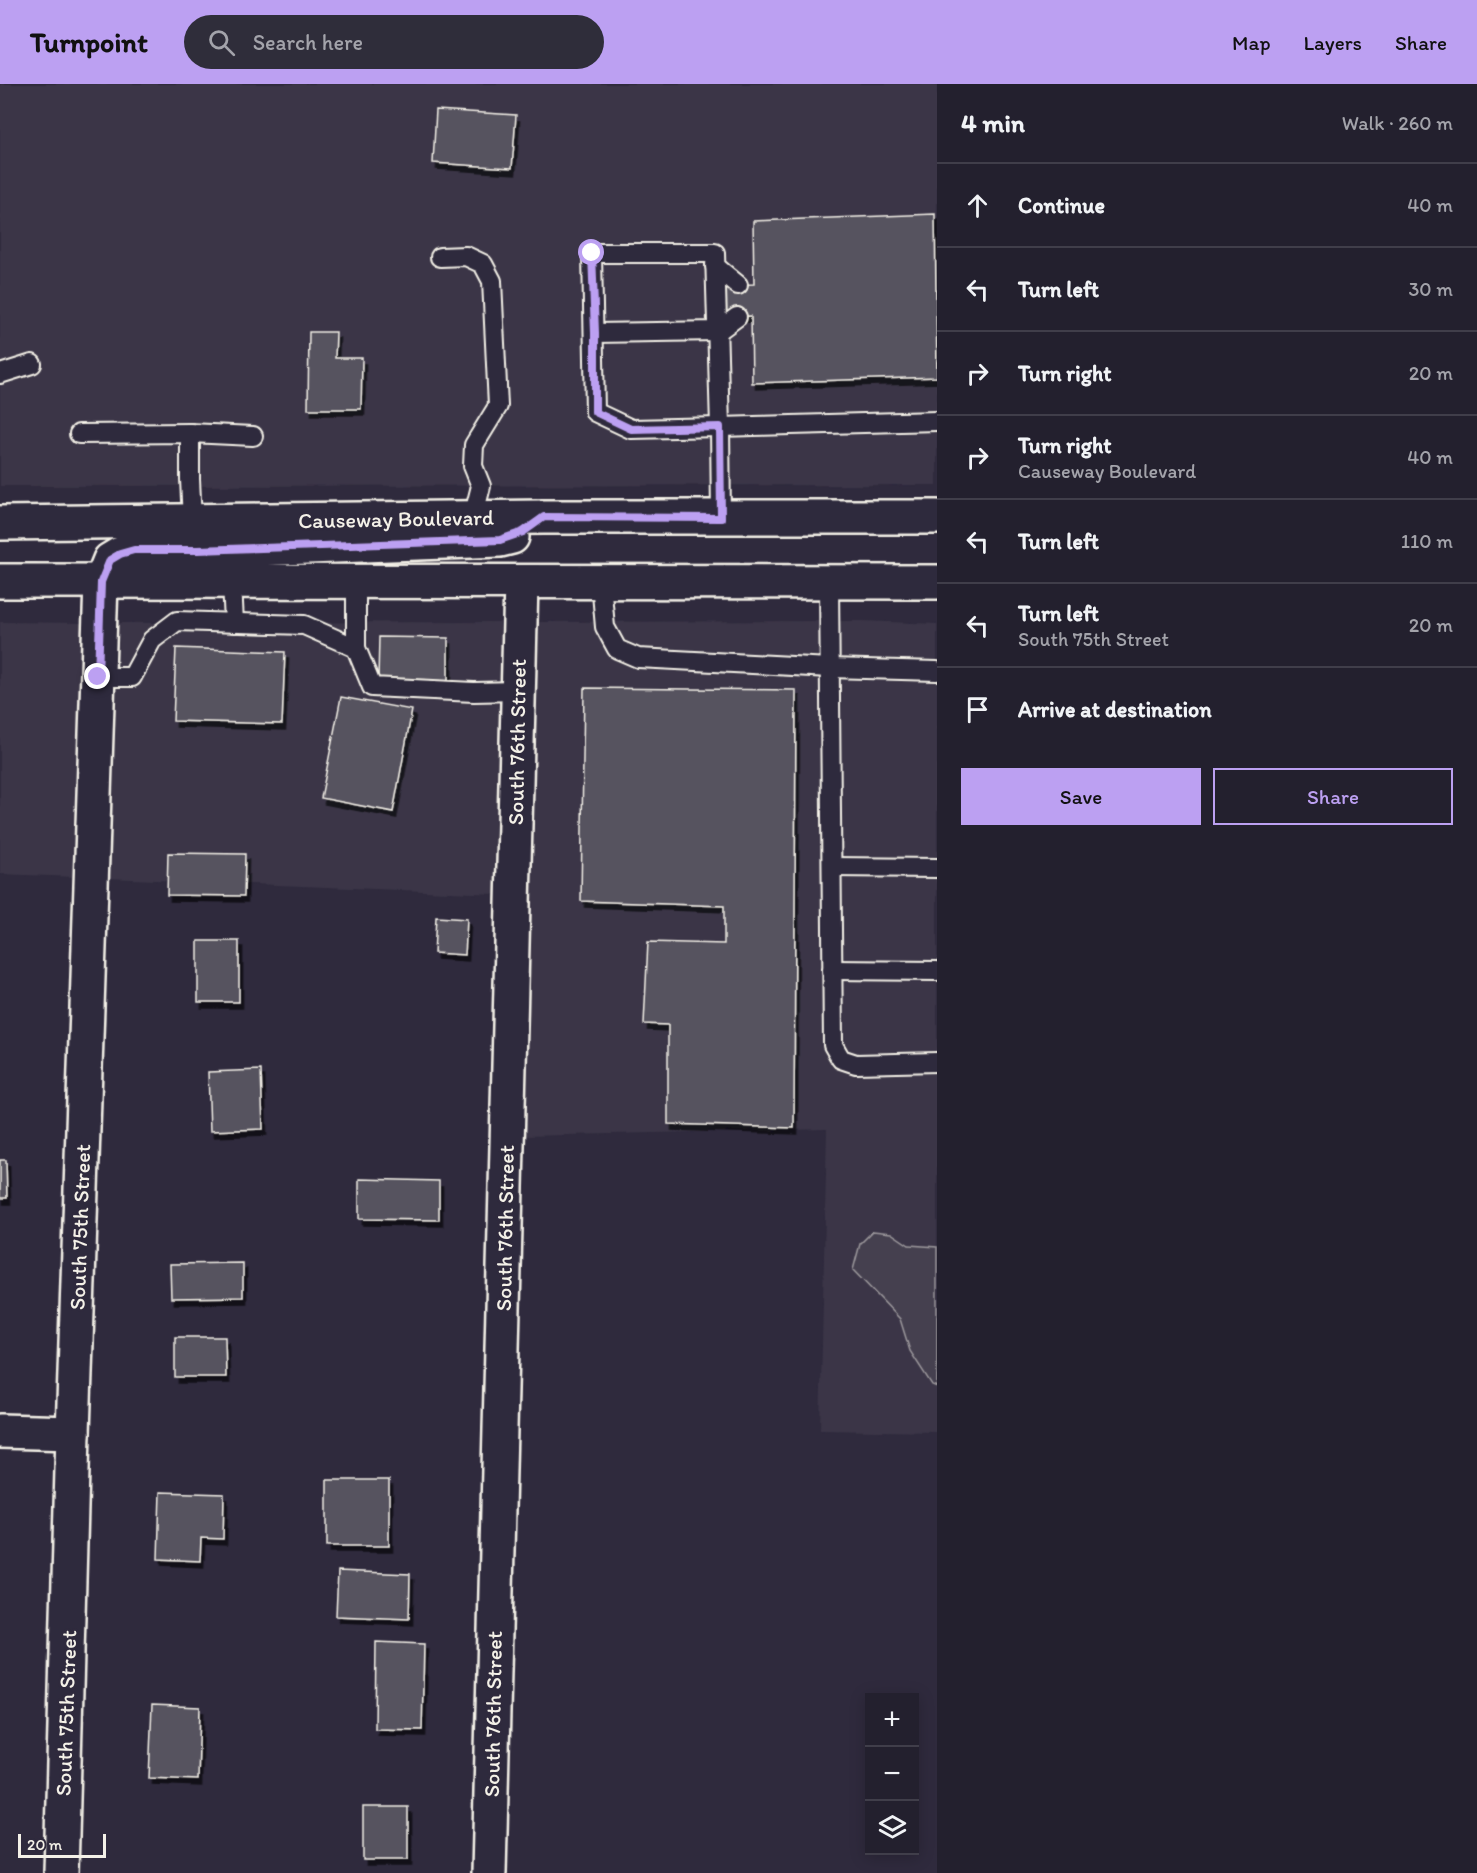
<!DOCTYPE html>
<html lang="en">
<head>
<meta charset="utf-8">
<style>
  body { margin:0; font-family:Itim,sans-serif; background:#2f2d3a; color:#f1f3f6 }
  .controls { position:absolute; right:18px; bottom:18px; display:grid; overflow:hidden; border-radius:0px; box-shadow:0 3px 15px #0003 }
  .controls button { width:54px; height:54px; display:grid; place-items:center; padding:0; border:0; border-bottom:2px solid #403e4a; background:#23202e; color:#f1f3f6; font:30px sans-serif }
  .scale { position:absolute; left:18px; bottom:15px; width:88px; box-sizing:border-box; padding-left:6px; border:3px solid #f4f1e8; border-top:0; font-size:16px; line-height:21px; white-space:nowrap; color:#f4f1e8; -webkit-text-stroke:4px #2f2a3d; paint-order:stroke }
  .stop { position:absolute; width:18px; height:18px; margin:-14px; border:4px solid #bca0f2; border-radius:50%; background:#fff }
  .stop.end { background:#bca0f2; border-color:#fff; box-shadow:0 2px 6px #0008 }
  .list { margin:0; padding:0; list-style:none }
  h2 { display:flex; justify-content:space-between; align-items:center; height:78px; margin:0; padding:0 24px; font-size:26px }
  h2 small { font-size:20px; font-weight:400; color:#a3a3aa }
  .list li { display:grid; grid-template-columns:39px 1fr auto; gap:18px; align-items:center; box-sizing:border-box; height:84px; padding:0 24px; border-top:2px solid #403e4a }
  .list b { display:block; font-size:22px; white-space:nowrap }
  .list p { margin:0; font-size:20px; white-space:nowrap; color:#a3a3aa }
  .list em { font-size:20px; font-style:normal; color:#a3a3aa }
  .actions { display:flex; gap:12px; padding:18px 24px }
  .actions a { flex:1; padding:14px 0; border:2px solid #bca0f2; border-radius:0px; text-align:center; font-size:21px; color:#bca0f2 }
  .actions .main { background:#bca0f2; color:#111 }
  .icon { flex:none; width:33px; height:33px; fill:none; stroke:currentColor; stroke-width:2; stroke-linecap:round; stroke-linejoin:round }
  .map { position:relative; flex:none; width:937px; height:1789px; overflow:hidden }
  header { display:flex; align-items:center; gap:36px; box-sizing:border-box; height:84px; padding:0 30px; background:#bca0f2; color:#111 }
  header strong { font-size:28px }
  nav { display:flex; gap:33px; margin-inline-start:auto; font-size:21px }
  .search { width:420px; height:54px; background:#2f2d3a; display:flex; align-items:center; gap:15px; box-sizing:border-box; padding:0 21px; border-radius:33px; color:#a3a3aa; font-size:22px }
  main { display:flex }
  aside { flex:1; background:#23202e }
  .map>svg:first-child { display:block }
  .built { fill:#3b3647 }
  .green { fill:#454050; stroke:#9c989c; stroke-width:1.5 }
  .building { fill:#56525f; stroke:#f4f1e8; stroke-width:1.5; filter:url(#shadow) }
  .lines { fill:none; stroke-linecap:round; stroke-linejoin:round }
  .service-casing { stroke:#f4f1e8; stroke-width:22 }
  .minor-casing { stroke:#f4f1e8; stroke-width:38 }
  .secondary-casing { stroke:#f4f1e8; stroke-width:38 }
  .service { stroke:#2f2a3d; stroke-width:18 }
  .minor { stroke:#2f2a3d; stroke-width:33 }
  .secondary { stroke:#2f2a3d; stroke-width:33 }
  .route { stroke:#bca0f2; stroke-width:8 }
  .labels { text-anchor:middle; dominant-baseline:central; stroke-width:5; stroke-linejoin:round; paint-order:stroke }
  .street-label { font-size:22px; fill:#f4f1e8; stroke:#2f2a3d }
</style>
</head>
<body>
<header>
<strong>Turnpoint</strong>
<div class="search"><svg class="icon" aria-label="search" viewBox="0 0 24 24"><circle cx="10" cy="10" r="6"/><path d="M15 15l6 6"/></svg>Search here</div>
<nav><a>Map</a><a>Layers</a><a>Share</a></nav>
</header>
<main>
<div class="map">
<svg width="937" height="1789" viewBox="0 0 937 1789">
  <defs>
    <filter id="shadow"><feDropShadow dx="3.5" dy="6" stdDeviation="0" flood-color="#0009"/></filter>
  </defs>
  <rect width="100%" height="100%" fill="#2f2a3d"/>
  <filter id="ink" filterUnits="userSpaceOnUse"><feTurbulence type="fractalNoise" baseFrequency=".0167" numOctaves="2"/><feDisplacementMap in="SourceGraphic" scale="12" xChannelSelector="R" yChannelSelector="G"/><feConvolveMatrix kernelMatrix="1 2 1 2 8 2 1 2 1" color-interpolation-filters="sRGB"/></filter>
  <g filter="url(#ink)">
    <g class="built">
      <path d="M0,0H937V401L0,402Z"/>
      <path d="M862,537L937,540V1163L909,1161L891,1149L853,1186L900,1235L910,1267L932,1300L937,1303V1348L820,1346L827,1045L522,1052L535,538Z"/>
      <path d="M0,538L85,539L76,793L0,790Z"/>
      <path d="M504,538L498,810L107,794L115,539Z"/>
    </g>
    <path class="green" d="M873,1147L891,1149L909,1161L937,1163V1303L932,1301L910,1267L900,1235L853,1186L860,1160Z"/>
    <g class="building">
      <path d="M436,26L516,31L512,84L433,79Z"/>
      <path d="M935,130L937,293L752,299L751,232L725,233L724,201L754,200L753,137Z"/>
      <path d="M309,248H336L335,274H362L361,325H308Z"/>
      <path d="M379,553L448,554V597L378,596Z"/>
      <path d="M176,564L285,568L282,640L173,637Z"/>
      <path d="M584,604L796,606L794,1044L668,1040V941L644,940L648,858L724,860V822L581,817Z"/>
      <path d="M341,613L412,626L393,728L321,714Z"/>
      <path d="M168,769L245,770L244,812L167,811Z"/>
      <path d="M436,833L467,835L465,871L434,869Z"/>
      <rect x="198" y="857" width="41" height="61"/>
      <path d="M261,986L263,1045L210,1047L208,988Z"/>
      <path d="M0,1076H6L7,1114H0Z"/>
      <path d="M359,1095L439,1097V1136L359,1135Z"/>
      <path d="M243,1179V1213L171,1214L170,1180Z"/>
      <path d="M175,1253H225L226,1293H175Z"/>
      <rect x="327" y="1396" width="62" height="66"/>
      <path d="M160,1408L224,1410L223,1455L201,1454L200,1477L158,1475Z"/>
      <path d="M338,1487L410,1490L409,1535L336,1532Z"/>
      <path d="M376,1558L424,1560L422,1646L375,1645Z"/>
      <path d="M152,1621L200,1623L198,1696L149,1694Z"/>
      <rect x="363" y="1723" width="45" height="53"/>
    </g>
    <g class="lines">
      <defs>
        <g id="service">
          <path d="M592,169H715L720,343L631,345L595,328Z"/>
          <path d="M440,173L466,172L483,180L492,197L498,322L474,361L473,382L481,402L473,434"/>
          <path d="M715,182L738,201"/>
          <path d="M595,249L718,247L737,233"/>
          <path d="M0,290L32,280"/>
          <path d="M190,349L253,352"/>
          <path d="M79,350L190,349V395L192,437"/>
          <path d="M721,434L720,343L937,337"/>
          <path d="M232,498L234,539"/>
          <path d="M356,498V564"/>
          <path d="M601,498L605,543L617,565L638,574L830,584L937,587"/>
          <path d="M829,498L833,961L841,975L856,980L937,978"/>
          <path d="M98,593H132L152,556L177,537L304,541L356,564L372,603L474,608L518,607"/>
          <path d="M832,783L937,784"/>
          <path d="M832,886L937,887"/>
        </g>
        <g id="minor">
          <path d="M0,1347L73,1349"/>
          <path d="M61,1789L73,1349L101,498"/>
          <path d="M489,1789L521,498"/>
        </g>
        <g id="secondary">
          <path d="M0,439L544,433H937"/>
          <path d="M0,497L937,498"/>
          <path d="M101,498L110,476L120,470L134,466L198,467L500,456L512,453"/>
        </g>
      </defs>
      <use href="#service" class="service-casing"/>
      <use href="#minor" class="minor-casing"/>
      <use href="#secondary" class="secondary-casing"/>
      <use href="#service" class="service"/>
      <use href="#minor" class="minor"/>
      <use href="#secondary" class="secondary"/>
    </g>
  </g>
  <g class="lines" filter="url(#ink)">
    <path class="route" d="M98,593L101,498L110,476L120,470L134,466H198L500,456L523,448L544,433L721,434L720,343L631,345L595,328V249L592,169"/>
  </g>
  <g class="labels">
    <g class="street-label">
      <text transform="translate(396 435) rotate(-1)">Causeway Boulevard</text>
      <text transform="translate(517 658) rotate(-89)">South 76th Street</text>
      <text transform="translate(80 1143) rotate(-88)">South 75th Street</text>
      <text transform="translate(505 1144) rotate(-89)">South 76th Street</text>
      <text transform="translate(66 1629) rotate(-88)">South 75th Street</text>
      <text transform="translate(493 1630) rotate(-89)">South 76th Street</text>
    </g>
  </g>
</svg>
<div class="controls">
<button>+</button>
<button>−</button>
<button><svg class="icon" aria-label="layers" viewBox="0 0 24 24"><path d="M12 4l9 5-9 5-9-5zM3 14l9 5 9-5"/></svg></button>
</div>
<div class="scale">20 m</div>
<div class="stop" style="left:592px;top:169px"></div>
<div class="stop end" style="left:98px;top:593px"></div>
</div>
<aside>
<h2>4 min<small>Walk · 260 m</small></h2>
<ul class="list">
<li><svg class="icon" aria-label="ahead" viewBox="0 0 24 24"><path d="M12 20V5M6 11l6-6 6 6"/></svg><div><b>Continue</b></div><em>40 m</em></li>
<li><svg class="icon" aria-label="left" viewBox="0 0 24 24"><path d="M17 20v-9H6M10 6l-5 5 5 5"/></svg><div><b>Turn left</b></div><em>30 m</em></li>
<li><svg class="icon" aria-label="right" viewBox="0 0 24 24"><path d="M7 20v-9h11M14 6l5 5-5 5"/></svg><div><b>Turn right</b></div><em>20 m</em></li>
<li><svg class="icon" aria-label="right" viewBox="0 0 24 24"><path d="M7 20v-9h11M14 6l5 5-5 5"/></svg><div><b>Turn right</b><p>Causeway Boulevard</p></div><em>40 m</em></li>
<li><svg class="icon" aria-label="left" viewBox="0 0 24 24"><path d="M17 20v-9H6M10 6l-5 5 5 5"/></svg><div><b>Turn left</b></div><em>110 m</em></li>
<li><svg class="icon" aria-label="left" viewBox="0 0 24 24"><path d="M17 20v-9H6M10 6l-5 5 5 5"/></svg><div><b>Turn left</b><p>South 75th Street</p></div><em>20 m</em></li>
<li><svg class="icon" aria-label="arrive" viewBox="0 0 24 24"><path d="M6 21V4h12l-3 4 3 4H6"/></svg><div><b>Arrive at destination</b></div></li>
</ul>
<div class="actions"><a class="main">Save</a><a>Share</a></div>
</aside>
</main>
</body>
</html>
